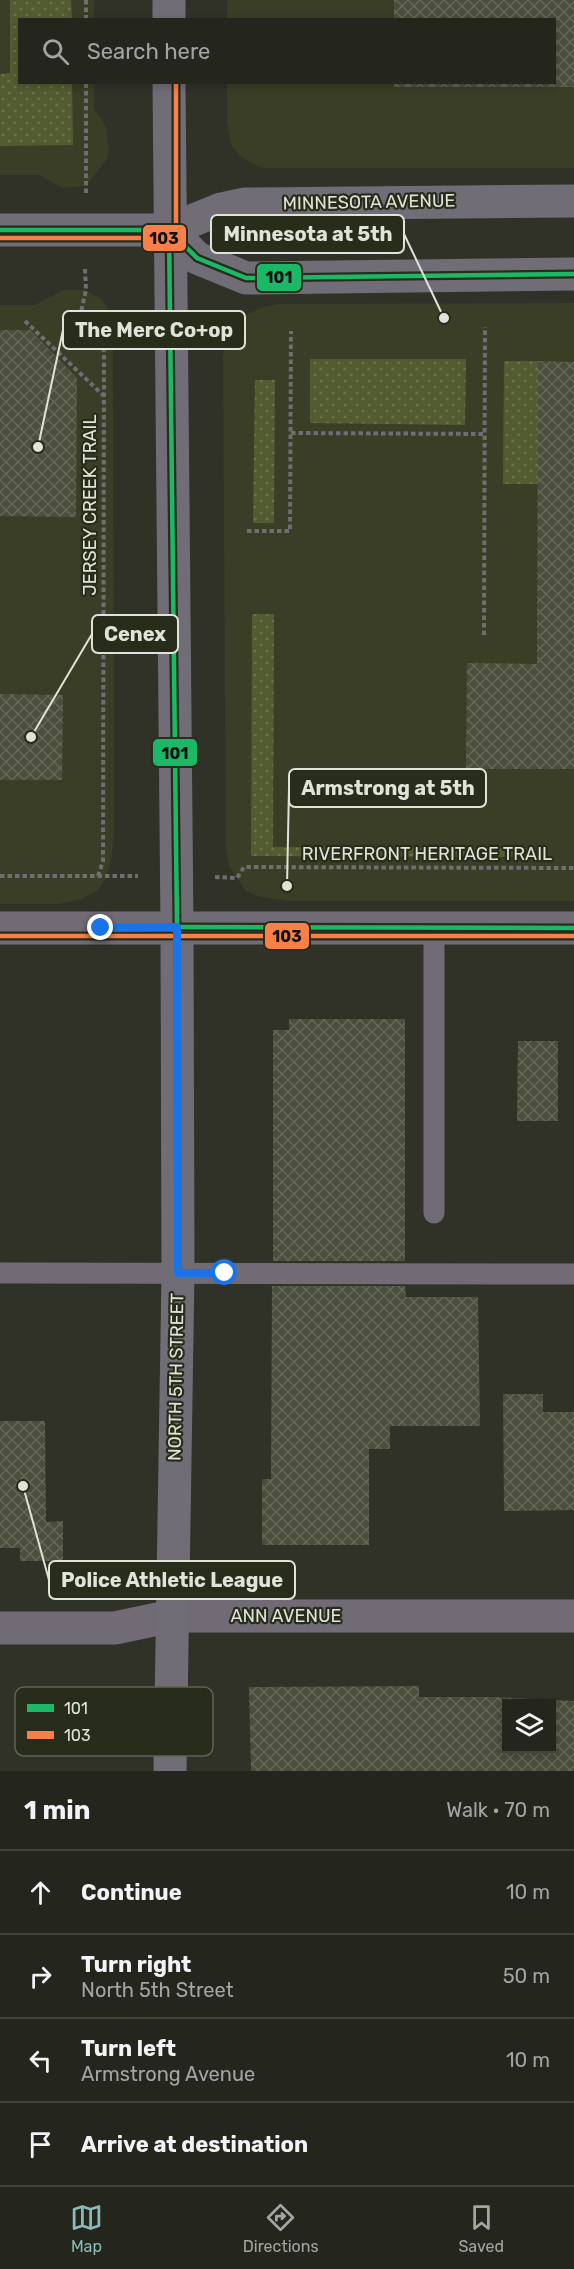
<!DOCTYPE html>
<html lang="en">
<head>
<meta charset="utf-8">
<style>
  body { margin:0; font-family:Rubik,sans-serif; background:#30322b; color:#f1f3f6 }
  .controls { position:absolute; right:18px; bottom:18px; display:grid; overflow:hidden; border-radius:0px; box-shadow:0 3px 9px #0003 }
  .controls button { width:54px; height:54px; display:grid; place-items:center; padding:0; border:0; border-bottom:2px solid #41433c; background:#24261e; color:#f1f3f6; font:30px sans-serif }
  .stop { position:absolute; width:18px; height:18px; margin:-14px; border:4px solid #1a73e8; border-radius:50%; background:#fff }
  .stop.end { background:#1a73e8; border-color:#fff; box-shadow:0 2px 6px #0008 }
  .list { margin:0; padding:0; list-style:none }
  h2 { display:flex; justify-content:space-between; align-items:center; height:78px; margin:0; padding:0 24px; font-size:26px }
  h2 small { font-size:20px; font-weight:400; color:#a3a5a4 }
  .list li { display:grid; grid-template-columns:39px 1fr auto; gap:18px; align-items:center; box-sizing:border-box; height:84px; padding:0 24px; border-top:2px solid #41433c }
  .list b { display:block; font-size:22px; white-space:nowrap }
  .list p { margin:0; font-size:20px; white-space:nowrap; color:#a3a5a4 }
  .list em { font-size:20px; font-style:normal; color:#a3a5a4 }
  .icon { flex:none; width:33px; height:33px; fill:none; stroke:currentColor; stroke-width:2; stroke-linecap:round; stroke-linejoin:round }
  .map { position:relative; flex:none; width:574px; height:1771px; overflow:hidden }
  .search { position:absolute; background:#24261e; box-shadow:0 3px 9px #0003; left:18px; right:18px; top:18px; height:66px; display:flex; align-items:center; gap:15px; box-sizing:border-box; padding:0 21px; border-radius:0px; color:#a3a5a4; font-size:22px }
  .sheet { height:414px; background:#24261e }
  nav { display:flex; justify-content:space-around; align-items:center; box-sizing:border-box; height:84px; border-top:2px solid #41433c; background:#24261e; font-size:16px; color:#a3a5a4 }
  nav a { display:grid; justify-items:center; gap:3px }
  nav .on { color:#8bbbb9 }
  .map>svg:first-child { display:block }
  .built { fill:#3a3e27 }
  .grass { fill:url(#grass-dots) }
  .building { fill:url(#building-cross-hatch); fill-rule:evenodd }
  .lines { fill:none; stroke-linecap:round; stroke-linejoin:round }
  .path { stroke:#6f6e70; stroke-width:4; stroke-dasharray:4.5 3; stroke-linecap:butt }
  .service { stroke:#706b74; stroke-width:21 }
  .minor { stroke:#706b74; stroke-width:33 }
  .secondary { stroke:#716d77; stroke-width:33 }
  .bus-1-casing { stroke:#282c1a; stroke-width:9 }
  .bus-2-casing { stroke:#282c1a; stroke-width:9 }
  .bus-1 { stroke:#1ab867; stroke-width:4.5 }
  .bus-2 { stroke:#f78048; stroke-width:4.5 }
  .route { stroke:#1a73e8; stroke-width:8 }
  .labels { text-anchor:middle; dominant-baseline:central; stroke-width:4.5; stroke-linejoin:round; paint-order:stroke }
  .street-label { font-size:18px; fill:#e0e3d7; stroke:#282c1a }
  .key { fill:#282c1a; stroke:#5f6353; stroke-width:1.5 }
  .key-label { font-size:16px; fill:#e0e3d7 }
  .leader { fill:none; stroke:#e0e3d7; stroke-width:2 }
  .callout-dot { fill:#e0e3d7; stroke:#282c1a; stroke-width:2 }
  .callout { fill:#282c1a; stroke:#e0e3d7; stroke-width:2 }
  .callout-label { font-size:20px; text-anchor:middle; font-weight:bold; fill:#e0e3d7 }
  .line-badge { stroke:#282c1a; stroke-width:2 }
  .pale-badge-label { font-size:16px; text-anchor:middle; font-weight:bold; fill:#111 }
</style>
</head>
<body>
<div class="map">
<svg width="574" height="1771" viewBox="0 0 574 1771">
  <defs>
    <pattern id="grass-dots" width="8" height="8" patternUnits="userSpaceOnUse" patternTransform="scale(1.5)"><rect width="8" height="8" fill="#535c31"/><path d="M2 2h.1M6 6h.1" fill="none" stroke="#6b734e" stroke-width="1.8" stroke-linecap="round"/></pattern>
    <pattern id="building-cross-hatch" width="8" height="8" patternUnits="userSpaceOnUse" patternTransform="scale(1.5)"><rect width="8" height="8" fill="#4b4e3c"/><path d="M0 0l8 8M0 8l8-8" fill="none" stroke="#656757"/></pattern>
  </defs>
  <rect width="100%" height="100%" fill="#303228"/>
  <g class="built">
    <path d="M0,0H94V19L20,20V82L94,83V109L106,127L109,150L107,159L86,186L63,188L39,175H0Z"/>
    <path d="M227,0H574V168H263L253,164L238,155L231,144L227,121V83L554,82V20L227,19Z"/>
    <path d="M63,290H86L101,299L107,307L113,329L114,832L111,860L107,876L98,890L82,899L59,904H0V305H35Z"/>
    <path d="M574,303V901H289L256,896L245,890L229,866L226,849L223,356L229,332L248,314L263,307L279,304Z"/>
  </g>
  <g class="grass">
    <path d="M10,0H71L72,19L20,20V82L72,83L73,145L0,146V74L10,73Z"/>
    <path d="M310,359H466L465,425L310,423Z"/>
    <path d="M504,361H538V484H503Z"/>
    <path d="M255,380H275L274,523H253Z"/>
    <path d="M252,614H274L273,847L531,848V857L251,856Z"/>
  </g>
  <g class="building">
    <path d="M394,0H574V87H394V82H555V20H394Z"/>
    <path d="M0,330H30L77,378L76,517L0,516Z"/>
    <path d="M538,361L574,362V769H466L467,663L537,664Z"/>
    <path d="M0,694L63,695L62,780H0Z"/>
    <path d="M289,1019H405V1261H273V1030H289Z"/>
    <path d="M518,1041H558V1121H517Z"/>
    <path d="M272,1286H405L406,1297H478L480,1426H390V1449H369V1545H262V1479H271Z"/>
    <path d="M503,1394H543V1412H574V1510L504,1511Z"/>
    <path d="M0,1421H45L46,1522L63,1521V1561H20V1548H0Z"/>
    <path d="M419,1686V1697H493L574,1701V1771H251L249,1687ZM507,1704H552V1749H507Z"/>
  </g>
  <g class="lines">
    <g class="path">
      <path d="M86,0V20"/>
      <path d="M86,193V82"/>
      <path d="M85,269L86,290L81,312C104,317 102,333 104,354L103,861L98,876"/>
      <path d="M25,321L104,396"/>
      <path d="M291,433L485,434"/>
      <path d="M247,531H290L291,331"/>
      <path d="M484,635L485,327"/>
      <path d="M0,876H138"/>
      <path d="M215,877L237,878L244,867L574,868"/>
    </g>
    <g class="service">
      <path d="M434,928V1213"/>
      <path d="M0,1273L574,1274"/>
    </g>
    <g class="minor">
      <path d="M0,928H574"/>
      <path d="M0,1628H115L172,1616H574"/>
    </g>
    <g class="secondary">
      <path d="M169,0V20"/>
      <path d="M169,82L177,927L178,1273L170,1771"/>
      <path d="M0,230H169L221,209L244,204L574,201"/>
      <path d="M169,230L197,258L246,278L574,274"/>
    </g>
    <defs>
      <g id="bus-1">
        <path d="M0,230H169L197,258L246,278L574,274"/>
        <path d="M169,230L177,927"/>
        <path d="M177,927L574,928"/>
      </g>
      <g id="bus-2">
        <path d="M0,238H169L174,236L176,230V82"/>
        <path d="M0,936H574"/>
      </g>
    </defs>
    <use href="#bus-1" class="bus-1-casing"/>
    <use href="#bus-2" class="bus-2-casing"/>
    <use href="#bus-1" class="bus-1"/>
    <use href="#bus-2" class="bus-2"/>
  </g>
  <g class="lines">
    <path class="route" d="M101,928L177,927L178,1273H225"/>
  </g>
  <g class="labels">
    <g class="street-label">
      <text transform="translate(369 202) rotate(-1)">MINNESOTA AVENUE</text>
      <text transform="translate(90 505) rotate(-90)">JERSEY CREEK TRAIL</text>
      <text x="427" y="854">RIVERFRONT HERITAGE TRAIL</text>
      <text transform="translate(176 1377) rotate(-89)">NORTH 5TH STREET</text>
      <text x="286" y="1616">ANN AVENUE</text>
    </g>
  </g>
  <rect x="15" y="1687" width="198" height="69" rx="9" class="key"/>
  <rect x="27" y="1704" width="27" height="8" fill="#1ab867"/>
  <rect x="27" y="1731" width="27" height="8" fill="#f78048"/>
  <g class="key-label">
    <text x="64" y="1714">101</text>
    <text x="64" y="1741">103</text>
  </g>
  <path class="leader" d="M444 318L404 234M38 447L63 330M31 737L92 634M287 886L289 788M23 1486L49 1580"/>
  <g class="callout-dot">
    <circle cx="444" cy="318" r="6"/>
    <circle cx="38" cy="447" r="6"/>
    <circle cx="31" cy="737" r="6"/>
    <circle cx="287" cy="886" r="6"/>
    <circle cx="23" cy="1486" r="6"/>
  </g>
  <g class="callout">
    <rect x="211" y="215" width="193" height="38" rx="6"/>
    <rect x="63" y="311" width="182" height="38" rx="6"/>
    <rect x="92" y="615" width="86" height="38" rx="6"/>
    <rect x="289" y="769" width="197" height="38" rx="6"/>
    <rect x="49" y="1561" width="246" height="38" rx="6"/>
  </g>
  <g class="callout-label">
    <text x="308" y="241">Minnesota at 5th</text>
    <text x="154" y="337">The Merc Co+op</text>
    <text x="135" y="641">Cenex</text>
    <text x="388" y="795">Armstrong at 5th</text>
    <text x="172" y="1587">Police Athletic League</text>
  </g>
  <g class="line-badge">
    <rect x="142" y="224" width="45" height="28" rx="6" fill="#f78048"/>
    <rect x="256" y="263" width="46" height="29" rx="6" fill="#1ab867"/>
    <rect x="152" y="738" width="46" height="29" rx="6" fill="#1ab867"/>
    <rect x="264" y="922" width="46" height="28" rx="6" fill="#f78048"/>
  </g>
  <g class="pale-badge-label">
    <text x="164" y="244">103</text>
    <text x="279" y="283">101</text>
    <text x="175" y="759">101</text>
    <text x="287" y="942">103</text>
  </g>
</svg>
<div class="controls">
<button><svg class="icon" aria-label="layers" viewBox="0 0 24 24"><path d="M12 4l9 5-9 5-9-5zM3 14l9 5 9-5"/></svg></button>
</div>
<div class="stop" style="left:225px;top:1273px"></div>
<div class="stop end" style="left:101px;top:928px"></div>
<div class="search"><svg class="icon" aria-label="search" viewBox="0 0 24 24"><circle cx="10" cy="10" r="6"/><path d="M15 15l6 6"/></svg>Search here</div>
</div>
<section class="sheet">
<h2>1 min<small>Walk · 70 m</small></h2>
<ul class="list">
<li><svg class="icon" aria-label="ahead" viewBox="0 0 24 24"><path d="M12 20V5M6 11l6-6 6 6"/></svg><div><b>Continue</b></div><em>10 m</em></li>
<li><svg class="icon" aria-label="right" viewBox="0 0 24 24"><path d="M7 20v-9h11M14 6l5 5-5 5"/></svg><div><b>Turn right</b><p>North 5th Street</p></div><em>50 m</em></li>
<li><svg class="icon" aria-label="left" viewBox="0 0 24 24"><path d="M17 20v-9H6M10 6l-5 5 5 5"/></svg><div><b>Turn left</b><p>Armstrong Avenue</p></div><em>10 m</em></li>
<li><svg class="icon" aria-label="arrive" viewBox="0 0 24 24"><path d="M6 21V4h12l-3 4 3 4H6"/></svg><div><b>Arrive at destination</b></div></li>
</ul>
</section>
<nav>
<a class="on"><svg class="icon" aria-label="map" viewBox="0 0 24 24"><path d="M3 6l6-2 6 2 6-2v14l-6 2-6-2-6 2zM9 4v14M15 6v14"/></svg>Map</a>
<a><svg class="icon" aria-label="directions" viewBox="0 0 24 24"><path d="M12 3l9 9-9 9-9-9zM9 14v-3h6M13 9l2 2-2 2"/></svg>Directions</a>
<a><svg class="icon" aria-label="saved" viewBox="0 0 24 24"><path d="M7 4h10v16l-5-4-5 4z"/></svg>Saved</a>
</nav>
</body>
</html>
